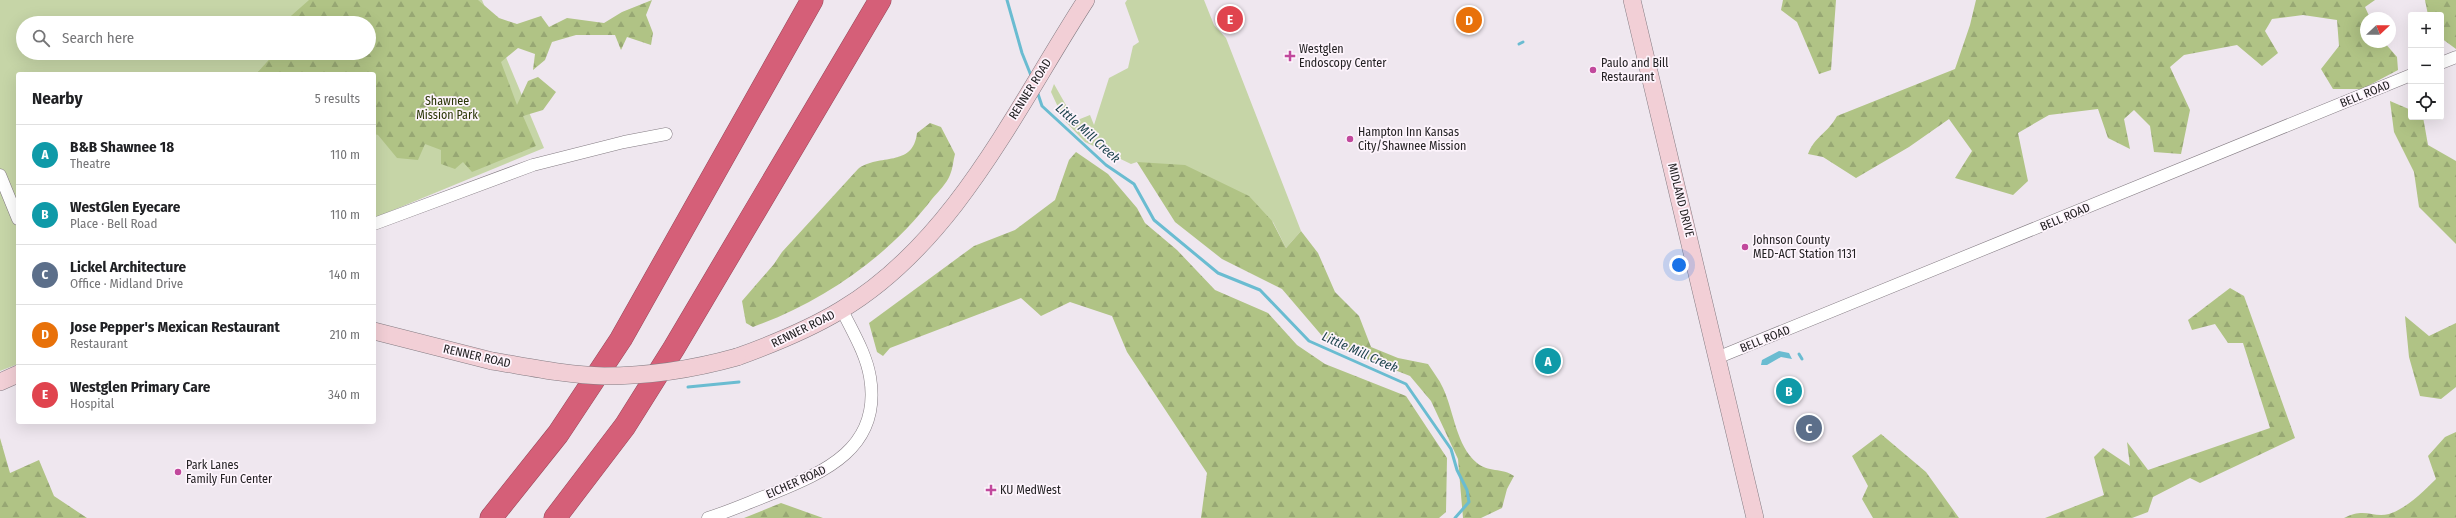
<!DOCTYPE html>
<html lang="en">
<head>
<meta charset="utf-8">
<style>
  body { margin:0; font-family:"Fira Sans Condensed",sans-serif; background:#f2f2f2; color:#202124 }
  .controls { position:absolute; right:12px; top:12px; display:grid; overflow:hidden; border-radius:4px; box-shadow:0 4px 16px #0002 }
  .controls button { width:36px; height:36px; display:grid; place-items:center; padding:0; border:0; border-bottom:1px solid #e0e0e0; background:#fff; color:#202124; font:20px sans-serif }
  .compass { position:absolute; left:2360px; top:12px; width:36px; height:36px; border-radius:50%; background:#fff; box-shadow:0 4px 16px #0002; rotate:68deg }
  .you { position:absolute; left:1679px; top:265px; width:14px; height:14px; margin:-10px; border:3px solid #fff; border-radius:50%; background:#1a73e8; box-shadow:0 0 0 6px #1a73e833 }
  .badge { display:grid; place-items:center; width:26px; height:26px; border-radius:50%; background:#c1489c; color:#fff; font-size:13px; font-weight:700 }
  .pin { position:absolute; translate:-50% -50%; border:2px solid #fff; box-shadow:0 1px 4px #0006 }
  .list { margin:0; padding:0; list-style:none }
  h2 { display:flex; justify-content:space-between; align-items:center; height:52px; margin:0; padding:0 16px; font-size:17px }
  h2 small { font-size:13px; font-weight:400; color:#757577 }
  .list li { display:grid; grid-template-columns:26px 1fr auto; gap:12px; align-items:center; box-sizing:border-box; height:60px; padding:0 16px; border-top:1px solid #e0e0e0 }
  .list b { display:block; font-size:15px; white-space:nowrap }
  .list p { margin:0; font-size:13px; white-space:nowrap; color:#757577 }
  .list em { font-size:13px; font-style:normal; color:#757577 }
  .icon { flex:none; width:22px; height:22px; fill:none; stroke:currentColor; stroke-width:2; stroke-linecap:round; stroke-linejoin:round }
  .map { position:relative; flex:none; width:2456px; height:518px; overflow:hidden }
  .search { position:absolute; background:#fff; box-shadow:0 4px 16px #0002; left:16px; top:16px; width:360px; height:44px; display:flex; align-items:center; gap:10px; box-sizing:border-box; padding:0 14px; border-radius:22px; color:#757577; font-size:15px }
  .panel { position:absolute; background:#fff; box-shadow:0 4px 16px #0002; left:16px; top:72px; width:360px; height:352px; border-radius:4px }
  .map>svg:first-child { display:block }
  .green { fill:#c6d5a7; fill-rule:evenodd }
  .forest { fill:url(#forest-firs) }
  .water { fill:#6abcd1 }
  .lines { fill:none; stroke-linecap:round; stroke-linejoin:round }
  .stream { stroke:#6abcd1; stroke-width:3 }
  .street-casing { stroke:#847c83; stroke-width:13 }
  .secondary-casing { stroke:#847c83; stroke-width:18 }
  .highway-casing { stroke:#97495a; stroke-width:23 }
  .street { stroke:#fff; stroke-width:12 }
  .secondary { stroke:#f2cfd6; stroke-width:17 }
  .highway { stroke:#d55f78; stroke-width:22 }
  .secondary-bridge-casing { stroke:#847c83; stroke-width:18; stroke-linecap:butt }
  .secondary-bridge { stroke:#f2cfd6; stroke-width:17 }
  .poi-dot { fill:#c1489c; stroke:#fdf4fc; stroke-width:1.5 }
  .labels { text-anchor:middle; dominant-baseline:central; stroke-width:3.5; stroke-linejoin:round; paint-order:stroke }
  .poi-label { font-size:12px; fill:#232123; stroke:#fdf4fc; text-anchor:start }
  .street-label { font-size:12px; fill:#232123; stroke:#fdf4fc }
  .park-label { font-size:12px; fill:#2a3506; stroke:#fdf4fc }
  .water-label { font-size:13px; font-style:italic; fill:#1c424c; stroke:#fdf4fc }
</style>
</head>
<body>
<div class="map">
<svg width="2456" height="518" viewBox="0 0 2456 518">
  <defs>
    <pattern id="forest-firs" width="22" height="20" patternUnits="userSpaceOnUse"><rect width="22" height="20" fill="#b0c385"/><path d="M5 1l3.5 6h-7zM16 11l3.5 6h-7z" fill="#97a773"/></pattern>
  </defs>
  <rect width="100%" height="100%" fill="#efe7ef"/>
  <g class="green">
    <path d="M0,0H482L544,148L374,218V74H18V364L0,371ZM23,23H369V53H23Z"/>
    <path d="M1127,0H1204L1214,25L1226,38L1301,231L1286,248L1273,222L1137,162L1131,164L1085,142L1064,120L1051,92L1054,84L1075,121L1090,115L1094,125L1109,78L1128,68L1133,46L1139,42L1125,3Z"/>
  </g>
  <g class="forest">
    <path d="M309,0H478L499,18L517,24L541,16L549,27L567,18L604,23L622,12L652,0L646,15L653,33L651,45L627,37L621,50L615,35H576L552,42L545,60L533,70L535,54L518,48L501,62L517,105L528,81L538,77L556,92L543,110L523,116L536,146L472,172L463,162L455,169L441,164V150L425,144L418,160L397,158L378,135L374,134V74L257,73L275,53H369V23H283Z"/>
    <path d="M1783,0H1836L1831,70L1819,74L1797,22L1781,10Z"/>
    <path d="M1976,0H2375L2365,7L2370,18H2366V42H2384L2397,57L2398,70L2362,89H2333L2321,69L2339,46L2337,20L2303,15L2272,19L2265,31L2278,53L2262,66L2237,45L2184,55L2170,67L2190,110L2181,154L2154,152L2150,126L2134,110L2124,119L2130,149L2108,138L2098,109L2049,115L2018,133L2028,181L2013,195L1955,178L1972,151L1949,119L1909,147L1856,178L1823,157L1808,154C1814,137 1828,133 1837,116L1955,69L1970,25Z"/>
    <path d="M2425,0H2456V49L2441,38V15H2428Z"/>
    <path d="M2390,101L2411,110V117H2423L2428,145L2456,161V244L2419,207L2414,172L2394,132Z"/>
    <path d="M930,123L941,127L955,154C953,161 953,168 950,175C947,183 938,192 932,199C887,258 822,302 753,327L746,323L742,301L774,264L782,252L858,169C879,153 913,168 917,133Z"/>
    <path d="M1076,152L1108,174L1137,208L1145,223L1177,250L1215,290L1268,313L1297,345L1325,364L1406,396L1447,458L1446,512L1439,518H1201L1207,473L1127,352L1112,316L1070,302L1041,316L1021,298L890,348L883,356L877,352L869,323L974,246L1015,230L1055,200L1069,160Z"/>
    <path d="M1137,162L1185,165L1249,196L1272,221L1286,248L1301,231L1318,253L1335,292L1359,316L1371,347L1398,358L1428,364C1433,372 1439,379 1443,388C1454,411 1456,446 1477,463C1487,472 1503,468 1514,476L1507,489L1502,508L1481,518H1463L1458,459L1431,401L1410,376L1329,344L1282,289L1222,259L1175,222Z"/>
    <path d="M2230,288L2244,296L2295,438L2200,483L2190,478L2153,497L2148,512L2132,518H2045L2104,495L2094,457L2103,448L2130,466L2127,442L2148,470L2270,428L2243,343H2228L2215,324L2192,330L2188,320Z"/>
    <path d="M2405,316L2429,336L2456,323V387L2441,399L2420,396L2409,357Z"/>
    <path d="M2456,432V518H2344C2365,507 2372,518 2389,514C2407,508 2423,492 2436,479L2428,456L2445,437Z"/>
    <path d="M1881,434L1926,472L1959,518H1873L1862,499L1868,486L1852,456Z"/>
    <path d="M0,438L10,473L39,460L54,496L87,518H0Z"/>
    <path d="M781,503L823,518H744Z"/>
  </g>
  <path class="water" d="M1779,351L1789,353L1792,359L1781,357L1767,365H1761L1762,360Z"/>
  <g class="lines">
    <g class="stream">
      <path d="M1007,0L1022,53L1032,78"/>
      <path d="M1519,44L1523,42"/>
      <path d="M1037,91L1042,106L1106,165L1134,184L1154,220L1218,273L1260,290L1309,341L1406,384L1451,449L1457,470L1467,490L1469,502L1455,518"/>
      <path d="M1799,354L1802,359"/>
      <path d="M688,387L739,382"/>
    </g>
    <defs>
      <g id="street">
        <path d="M2441,63L2456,57"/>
        <path d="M0,175L18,219"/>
        <path d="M374,224L533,165L624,142L666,134"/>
        <path d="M1719,357L2411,75"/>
        <path d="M708,518C730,511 750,502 771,494C825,472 882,448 870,377C866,353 852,331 842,310"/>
      </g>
      <g id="secondary">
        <path d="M1632,0L1755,518"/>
        <path d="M374,331L492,361"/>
        <path d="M737,357C773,344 808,330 841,310C955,242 1016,108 1086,0"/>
        <path d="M0,382L18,374"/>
      </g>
      <g id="highway">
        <path d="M491,518L558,434L621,339L812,0"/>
        <path d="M555,518L625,426L674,348L880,0"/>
      </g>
    </defs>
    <use href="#street" class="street-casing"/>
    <use href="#secondary" class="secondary-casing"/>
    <use href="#highway" class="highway-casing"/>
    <use href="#street" class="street"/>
    <use href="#secondary" class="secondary"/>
    <use href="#highway" class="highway"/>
    <defs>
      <path id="secondary-bridge" d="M492,361C529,367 566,375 604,376C649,376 694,369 737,357"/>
    </defs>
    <use href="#secondary-bridge" class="secondary-bridge-casing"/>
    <use href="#secondary-bridge" class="secondary-bridge"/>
  </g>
  <g class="poi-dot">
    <path d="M1288 50h4v4h4v4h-4v4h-4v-4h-4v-4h4z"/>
    <circle cx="1593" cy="70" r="4"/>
    <circle cx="1350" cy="139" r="4"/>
    <circle cx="1745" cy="247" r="4"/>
    <circle cx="178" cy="472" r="4"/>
    <path d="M989 484h4v4h4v4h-4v4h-4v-4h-4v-4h4z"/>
  </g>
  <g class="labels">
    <g class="poi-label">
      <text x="1299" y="49">Westglen<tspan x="1299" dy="14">Endoscopy Center</tspan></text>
      <text x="1601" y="63">Paulo and Bill<tspan x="1601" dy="14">Restaurant</tspan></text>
      <text x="1358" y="132">Hampton Inn Kansas<tspan x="1358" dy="14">City/Shawnee Mission</tspan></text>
      <text x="1753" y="240">Johnson County<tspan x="1753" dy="14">MED-ACT Station 1131</tspan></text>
      <text x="186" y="465">Park Lanes<tspan x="186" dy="14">Family Fun Center</tspan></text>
      <text x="1000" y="490">KU MedWest</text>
    </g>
    <g class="street-label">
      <text transform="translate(1030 89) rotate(-58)">RENNER ROAD</text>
      <text transform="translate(2365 94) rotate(-22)">BELL ROAD</text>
      <text transform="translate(1681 200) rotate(76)">MIDLAND DRIVE</text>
      <text transform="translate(2065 217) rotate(-23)">BELL ROAD</text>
      <text transform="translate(803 329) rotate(-26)">RENNER ROAD</text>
      <text transform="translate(1765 339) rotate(-22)">BELL ROAD</text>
      <text transform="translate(477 356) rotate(13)">RENNER ROAD</text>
      <text transform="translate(796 482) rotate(-24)">EICHER ROAD</text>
    </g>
    <g class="park-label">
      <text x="447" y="101">Shawnee<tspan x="447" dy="14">Mission Park</tspan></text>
    </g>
    <g class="water-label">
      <text transform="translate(1088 133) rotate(42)">Little Mill Creek</text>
      <text transform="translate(1360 352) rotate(24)">Little Mill Creek</text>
    </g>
  </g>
</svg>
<div class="controls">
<button>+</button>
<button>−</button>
<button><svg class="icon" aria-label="locate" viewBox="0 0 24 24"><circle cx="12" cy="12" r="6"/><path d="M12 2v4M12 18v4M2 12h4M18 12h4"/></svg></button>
</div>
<svg class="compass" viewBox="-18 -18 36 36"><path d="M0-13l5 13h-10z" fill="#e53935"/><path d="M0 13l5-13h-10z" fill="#757577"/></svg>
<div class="you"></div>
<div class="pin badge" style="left:1548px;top:361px;background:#0f9aa8">A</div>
<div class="pin badge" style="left:1789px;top:391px;background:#0f9aa8">B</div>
<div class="pin badge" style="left:1809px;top:428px;background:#5c6f8a">C</div>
<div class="pin badge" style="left:1469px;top:20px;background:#e8710a">D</div>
<div class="pin badge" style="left:1230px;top:19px;background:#e0444e">E</div>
<div class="search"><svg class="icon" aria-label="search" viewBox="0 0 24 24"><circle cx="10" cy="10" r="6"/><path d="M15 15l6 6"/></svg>Search here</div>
<section class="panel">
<h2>Nearby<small>5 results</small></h2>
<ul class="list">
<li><span class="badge" style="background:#0f9aa8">A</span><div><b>B&amp;B Shawnee 18</b><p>Theatre</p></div><em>110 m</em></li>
<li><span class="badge" style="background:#0f9aa8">B</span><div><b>WestGlen Eyecare</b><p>Place · Bell Road</p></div><em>110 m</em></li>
<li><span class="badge" style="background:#5c6f8a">C</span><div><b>Lickel Architecture</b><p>Office · Midland Drive</p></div><em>140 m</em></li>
<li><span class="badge" style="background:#e8710a">D</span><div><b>Jose Pepper's Mexican Restaurant</b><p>Restaurant</p></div><em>210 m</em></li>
<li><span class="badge" style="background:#e0444e">E</span><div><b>Westglen Primary Care</b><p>Hospital</p></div><em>340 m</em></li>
</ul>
</section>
</div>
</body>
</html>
